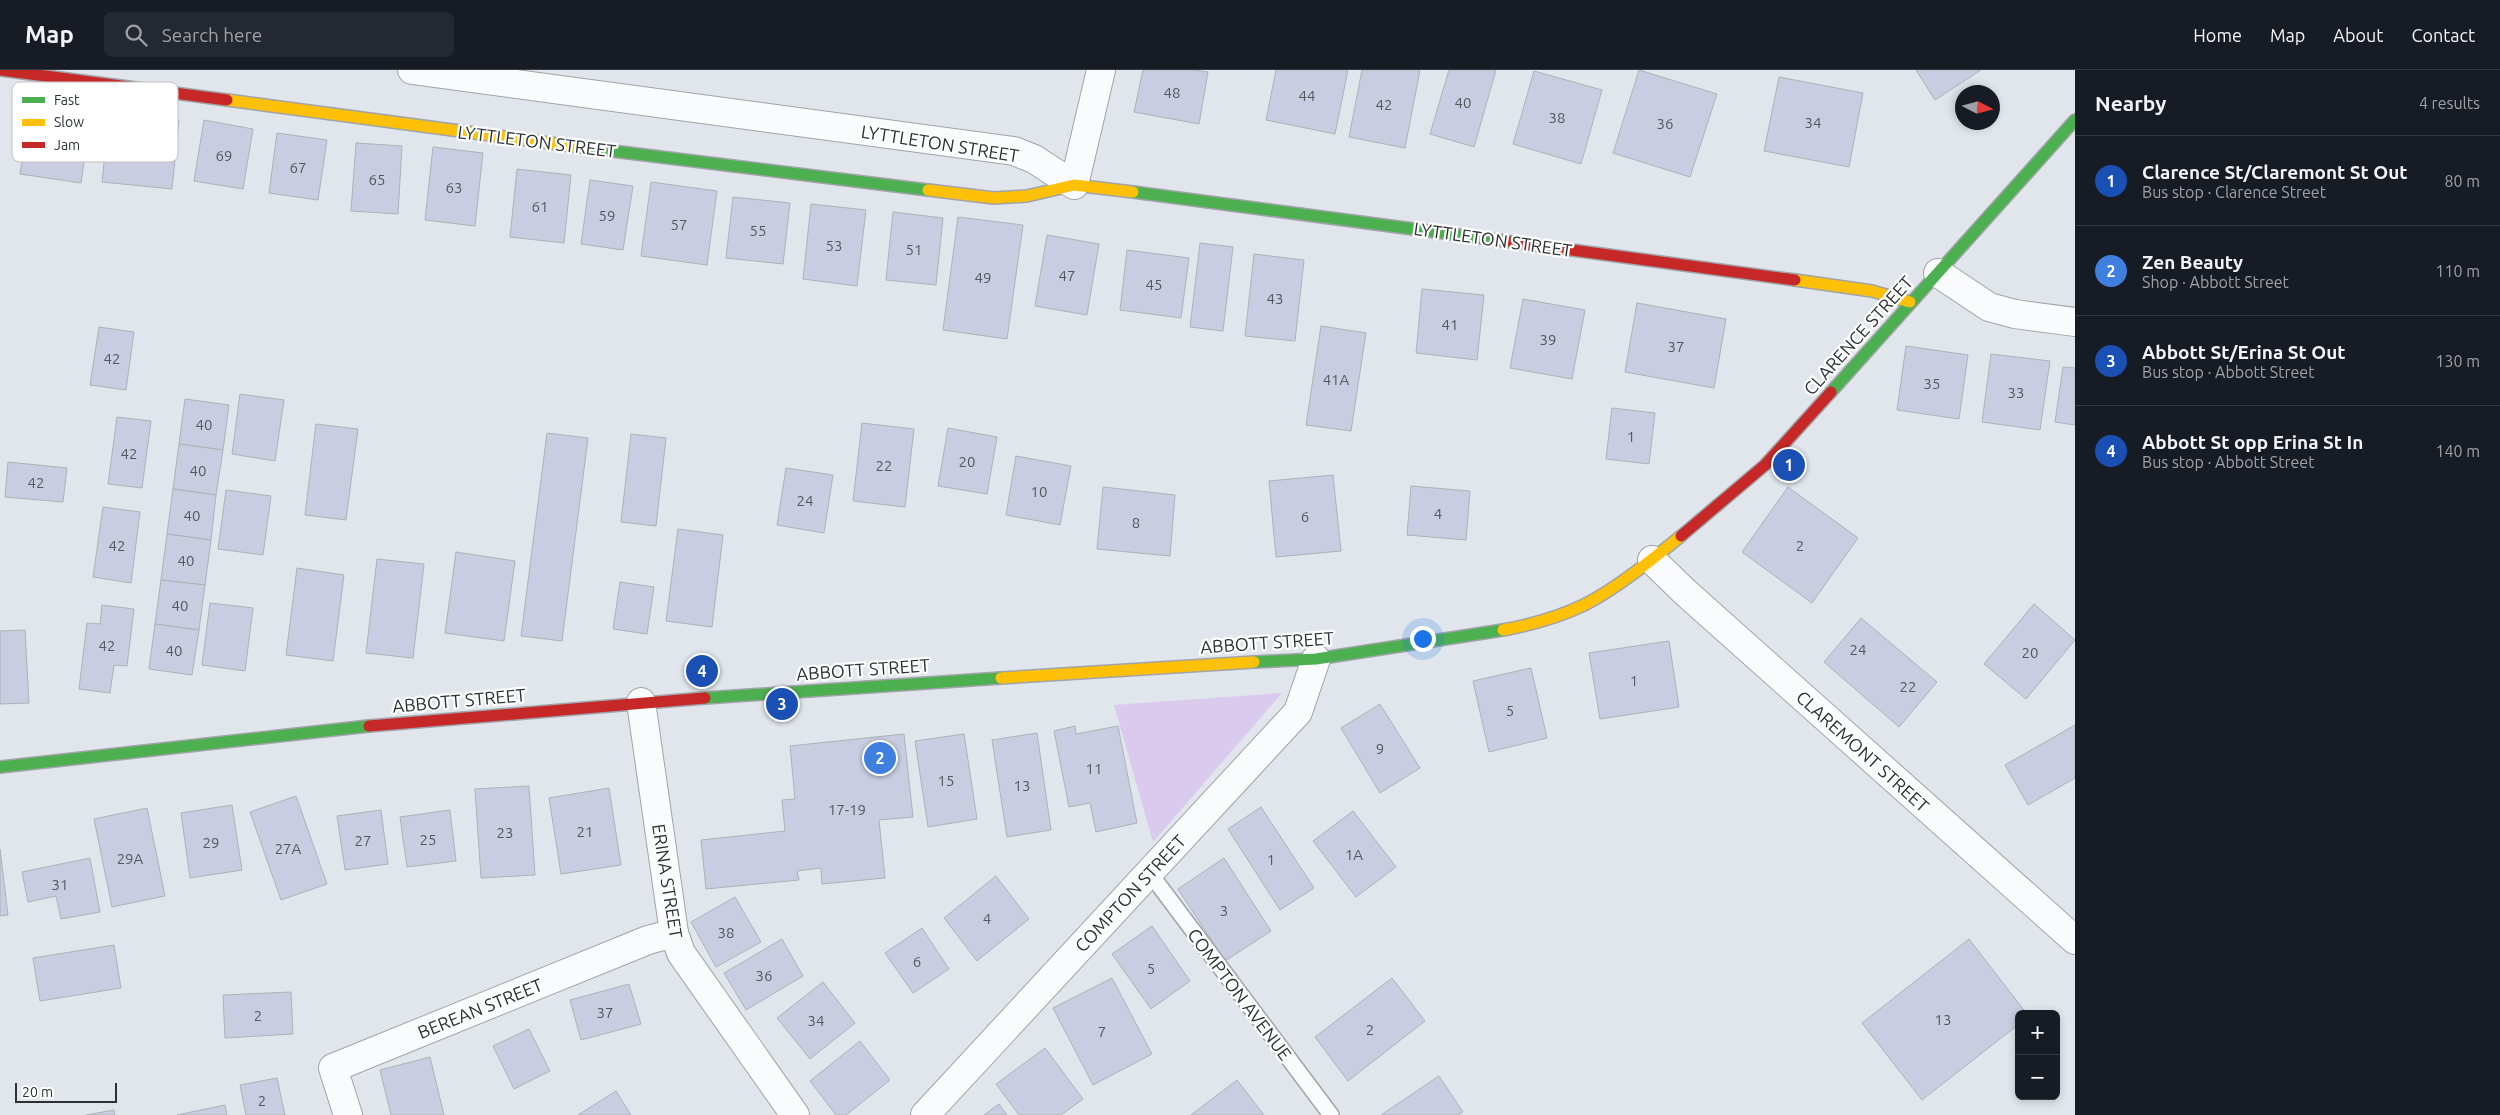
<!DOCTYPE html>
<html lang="en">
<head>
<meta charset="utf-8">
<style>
  body { margin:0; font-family:Ubuntu,sans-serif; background:#242831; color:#f1f3f6 }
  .controls { position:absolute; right:15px; bottom:15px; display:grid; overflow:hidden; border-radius:8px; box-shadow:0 2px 8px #0003 }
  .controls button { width:45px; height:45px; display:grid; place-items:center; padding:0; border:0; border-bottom:1px solid #363941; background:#171b24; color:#f1f3f6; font:25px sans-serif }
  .compass { position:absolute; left:1955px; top:15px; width:45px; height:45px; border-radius:50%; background:#171b24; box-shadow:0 2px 8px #0003; rotate:96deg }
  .scale { position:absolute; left:15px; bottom:12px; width:102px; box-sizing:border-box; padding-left:5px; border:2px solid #2c3134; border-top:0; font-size:14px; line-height:18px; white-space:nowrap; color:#2c3134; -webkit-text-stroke:4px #fff; paint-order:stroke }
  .you { position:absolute; left:1422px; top:568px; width:18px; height:18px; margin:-12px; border:4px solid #fff; border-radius:50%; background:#1a73e8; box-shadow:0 0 0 8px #1a73e833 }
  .badge { display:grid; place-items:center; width:32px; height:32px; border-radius:50%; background:#b45309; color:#fff; font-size:16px; font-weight:700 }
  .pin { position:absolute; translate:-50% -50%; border:2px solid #fff; box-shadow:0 1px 5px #0006 }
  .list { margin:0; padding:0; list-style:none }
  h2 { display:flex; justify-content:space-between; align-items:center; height:65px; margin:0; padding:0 20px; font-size:21px }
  h2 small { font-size:16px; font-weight:400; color:#9ea1a6 }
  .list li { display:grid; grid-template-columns:32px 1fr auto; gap:15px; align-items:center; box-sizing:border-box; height:90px; padding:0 20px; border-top:1px solid #363941 }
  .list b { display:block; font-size:19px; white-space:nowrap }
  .list p { margin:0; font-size:16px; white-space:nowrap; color:#9ea1a6 }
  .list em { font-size:16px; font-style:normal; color:#9ea1a6 }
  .icon { flex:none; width:28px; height:28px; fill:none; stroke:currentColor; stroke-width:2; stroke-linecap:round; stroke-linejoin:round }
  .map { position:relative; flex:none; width:2075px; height:1045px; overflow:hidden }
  header { display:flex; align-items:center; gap:30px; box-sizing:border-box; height:70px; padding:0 25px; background:#171b24; border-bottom:1px solid #363941 }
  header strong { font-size:24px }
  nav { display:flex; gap:28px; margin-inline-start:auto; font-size:18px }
  .search { width:350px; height:45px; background:#242831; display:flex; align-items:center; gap:12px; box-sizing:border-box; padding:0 18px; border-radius:8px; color:#9ea1a6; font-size:19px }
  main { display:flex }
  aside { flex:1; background:#171b24 }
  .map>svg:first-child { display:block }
  .green { fill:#d9caee }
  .building { fill:#c8cde1; stroke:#aeb2b6 }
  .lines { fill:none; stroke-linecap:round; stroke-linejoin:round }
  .lane-casing { stroke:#a0a4a8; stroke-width:18 }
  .street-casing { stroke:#a0a4a8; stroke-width:30 }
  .fast-casing { stroke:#a0a4a8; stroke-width:14 }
  .slow-casing { stroke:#a0a4a8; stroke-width:14 }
  .jam-casing { stroke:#a0a4a8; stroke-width:14 }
  .lane { stroke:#fafbfc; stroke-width:15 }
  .street { stroke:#fafbfc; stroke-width:28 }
  .fast { stroke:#4caf50; stroke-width:11 }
  .slow { stroke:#ffc107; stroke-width:11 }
  .jam { stroke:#c62828; stroke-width:11 }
  .labels { text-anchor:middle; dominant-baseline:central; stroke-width:4.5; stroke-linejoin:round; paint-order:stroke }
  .number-label { font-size:15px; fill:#53585f }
  .street-label { font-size:18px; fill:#2c3134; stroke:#fff }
  .key { fill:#fff; stroke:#c0c1c2; stroke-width:1 }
  .key-label { font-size:14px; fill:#2c3134 }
</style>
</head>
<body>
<header>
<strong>Map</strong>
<div class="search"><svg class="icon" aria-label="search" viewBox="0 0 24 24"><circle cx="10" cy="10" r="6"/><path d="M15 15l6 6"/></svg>Search here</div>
<nav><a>Home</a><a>Map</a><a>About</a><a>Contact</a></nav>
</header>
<main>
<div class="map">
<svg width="2075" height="1045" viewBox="0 0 2075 1045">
  <rect width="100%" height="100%" fill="#e0e6ec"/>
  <path class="green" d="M1282,623L1153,772L1114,635Z"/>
  <g class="building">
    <path d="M1143,0H1195L1208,2L1199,54L1134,42Z"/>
    <path d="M1276,0H1348L1335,64L1266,50Z"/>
    <path d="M1362,0H1420L1405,78L1349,67Z"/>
    <path d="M1449,0H1496L1474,77L1430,64Z"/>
    <path d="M1639,0L1717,24L1690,107L1613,83Z"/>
    <path d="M1916,0H1981L1935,30Z"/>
    <path d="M1534,1L1602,20L1581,94L1513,74Z"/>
    <path d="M1779,7L1863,23L1849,97L1764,81Z"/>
    <path d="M109,44L179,50L172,119L102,112Z"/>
    <path d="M29,47L89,56L81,113L20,104Z"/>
    <path d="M204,50L253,59L243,119L194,111Z"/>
    <path d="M277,63L327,70L318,130L269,123Z"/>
    <path d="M356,73L402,76L398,144L351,141Z"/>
    <path d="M433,77L483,83L475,156L425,150Z"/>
    <path d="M517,99L571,105L564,173L510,167Z"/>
    <path d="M590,110L633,116L623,180L581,174Z"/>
    <path d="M651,112L717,121L707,195L641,186Z"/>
    <path d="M733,127L790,133L783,194L726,188Z"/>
    <path d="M811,134L866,140L857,216L803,209Z"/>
    <path d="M893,142L943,148L936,215L886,210Z"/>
    <path d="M958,147L1023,155L1007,269L943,260Z"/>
    <path d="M1047,165L1099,174L1087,245L1035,236Z"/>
    <path d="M1200,173L1233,177L1223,261L1190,257Z"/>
    <path d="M1127,180L1189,188L1181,248L1120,240Z"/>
    <path d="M1254,184L1304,190L1295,271L1245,266Z"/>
    <path d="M1422,219L1484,225L1477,290L1416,283Z"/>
    <path d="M1523,229L1585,240L1572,309L1510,298Z"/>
    <path d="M1637,233L1726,249L1714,318L1625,302Z"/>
    <path d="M1321,256L1366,263L1351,361L1306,355Z"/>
    <path d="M99,257L134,262L126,320L90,315Z"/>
    <path d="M1906,276L1968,285L1959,349L1897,340Z"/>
    <path d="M1991,284L2050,291L2040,360L1982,352Z"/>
    <path d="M2063,297L2075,298V355L2055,352Z"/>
    <path d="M240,324L284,330L275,391L232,384Z"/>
    <path d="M185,329L229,335L223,380L179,374Z"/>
    <path d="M1612,338L1655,343L1649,394L1606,389Z"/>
    <path d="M117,347L151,351L142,418L108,414Z"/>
    <path d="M862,353L914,359L905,437L853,431Z"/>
    <path d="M316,354L358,359L346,450L305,445Z"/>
    <path d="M948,358L997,367L987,424L938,416Z"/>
    <path d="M547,363L588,368L562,571L521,566Z"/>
    <path d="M631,364L666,368L656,456L621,452Z"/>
    <path d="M179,374L223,380L216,425L173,419Z"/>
    <path d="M1016,386L1071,396L1060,455L1006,445Z"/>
    <path d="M8,392L67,398L63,432L5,427Z"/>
    <path d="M786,398L833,405L824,463L777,455Z"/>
    <path d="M1333,405L1341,481L1276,487L1269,411Z"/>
    <path d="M1411,416L1470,421L1466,470L1407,465Z"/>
    <path d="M1103,417L1175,425L1170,486L1097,479Z"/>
    <path d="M1788,417L1858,468L1812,533L1742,482Z"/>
    <path d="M173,419L216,425L211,470L167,464Z"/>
    <path d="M226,420L271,426L263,485L218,479Z"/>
    <path d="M103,437L140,442L131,513L93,507Z"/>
    <path d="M678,459L723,465L712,557L666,551Z"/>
    <path d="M167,464L211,470L205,515L161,510Z"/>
    <path d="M456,482L515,491L504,571L445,563Z"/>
    <path d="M377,489L424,494L413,588L366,583Z"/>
    <path d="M297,498L344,505L333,591L286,585Z"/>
    <path d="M161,510L205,515L199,560L155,554Z"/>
    <path d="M620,512L654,517L647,564L613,559Z"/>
    <path d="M210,533L253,538L245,601L202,595Z"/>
    <path d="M2034,534L2075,570L2026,629L1984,594Z"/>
    <path d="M102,535L134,539L127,596L114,595L110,623L79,619L87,553L100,554Z"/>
    <path d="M1861,548L1937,612L1899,657L1824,592Z"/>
    <path d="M155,554L199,560L192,605L149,599Z"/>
    <path d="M25,560L29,633L0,634V561Z"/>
    <path d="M1669,571L1679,637L1600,649L1589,583Z"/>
    <path d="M1531,598L1547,668L1489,682L1473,611Z"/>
    <path d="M1380,634L1420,698L1380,723L1341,658Z"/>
    <path d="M2075,655V708L2028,735L2005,695Z"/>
    <path d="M1075,656L1076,664L1118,656L1137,753L1096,762L1090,733L1069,737L1054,661Z"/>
    <path d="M1037,663L1051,760L1007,767L992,670Z"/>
    <path d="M904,664L913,747L879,750L885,808L822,814L821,798L797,801L799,810L706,819L701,770L785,761L782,730L795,729L790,676Z"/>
    <path d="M964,664L977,749L928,757L915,671Z"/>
    <path d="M529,716L535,805L481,808L475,719Z"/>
    <path d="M609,718L621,795L561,804L549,728Z"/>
    <path d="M296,726L327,814L281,830L250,742Z"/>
    <path d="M232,735L242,800L190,808L181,743Z"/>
    <path d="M1261,737L1314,818L1280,840L1228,759Z"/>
    <path d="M147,738L165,826L112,837L94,749Z"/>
    <path d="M381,740L388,794L345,800L337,746Z"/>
    <path d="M450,740L456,791L407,797L400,747Z"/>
    <path d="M1353,741L1396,797L1356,827L1313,771Z"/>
    <path d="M0,779L8,845L0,846Z"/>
    <path d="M90,788L100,842L61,849L56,826L28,832L22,802Z"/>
    <path d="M1224,788L1271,861L1225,891L1178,819Z"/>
    <path d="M996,806L1029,849L977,891L944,848Z"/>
    <path d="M735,827L761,872L716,897L691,852Z"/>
    <path d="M1152,856L1190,911L1151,939L1112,884Z"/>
    <path d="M922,858L949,899L913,923L885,883Z"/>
    <path d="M782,869L803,906L746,940L724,903Z"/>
    <path d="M1969,869L2027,944H2019V954L1922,1030L1862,953Z"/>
    <path d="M114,875L121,918L40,931L33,888Z"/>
    <path d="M1112,908L1152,984L1093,1015L1053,938Z"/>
    <path d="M1392,908L1425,951L1348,1011L1315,967Z"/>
    <path d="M823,912L855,953L810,989L777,948Z"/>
    <path d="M629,914L641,954L581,970L570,930Z"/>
    <path d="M291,922L293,964L225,968L223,925Z"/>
    <path d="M529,959L550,1001L514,1019L493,976Z"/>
    <path d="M860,971L890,1010L846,1045H836L810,1011Z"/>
    <path d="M1045,978L1083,1029L1061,1045H1019L996,1014Z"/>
    <path d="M430,987L444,1045H391L380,1000Z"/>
    <path d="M1439,1006L1463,1042L1458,1045H1381Z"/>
    <path d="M277,1008L285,1045H246L240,1015Z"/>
    <path d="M1237,1010L1264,1045H1191Z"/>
    <path d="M616,1021L631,1045H578Z"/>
    <path d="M999,1034L1007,1045H984Z"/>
    <path d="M225,1035L227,1045H177Z"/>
    <path d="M114,1040L115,1045H86Z"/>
  </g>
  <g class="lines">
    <defs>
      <path id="lane" d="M1149,802L1331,1045"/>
      <g id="street">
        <path d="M412,0L1014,81L1034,89L1074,115L1101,0"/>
        <path d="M1938,203L1989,237L2015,244L2075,252"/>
        <path d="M1652,490L1685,522L2075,870"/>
        <path d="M641,632L674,863L681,883L795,1045"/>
        <path d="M348,1045L333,998L648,870L674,863"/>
        <path d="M925,1045L1298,642L1316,589"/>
      </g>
      <g id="fast">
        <path d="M580,77L928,120"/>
        <path d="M1133,122L1512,172"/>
        <path d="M1831,322L2075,50"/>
        <path d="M1254,592L1316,589L1503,560"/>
        <path d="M705,628L1001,608"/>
        <path d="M0,697L369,656"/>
      </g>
      <g id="slow">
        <path d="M227,30L580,77"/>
        <path d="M928,120L994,128L1027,126L1074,115L1133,122"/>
        <path d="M1795,210L1872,221L1910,232"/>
        <path d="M1503,560C1530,555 1559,547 1584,535C1616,519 1654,488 1681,466"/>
        <path d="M1001,608L1254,592"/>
      </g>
      <g id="jam">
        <path d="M0,0L227,30"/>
        <path d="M1512,172L1795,210"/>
        <path d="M1681,466L1765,395L1831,322"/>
        <path d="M369,656L705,628"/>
      </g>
    </defs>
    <use href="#lane" class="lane-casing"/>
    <use href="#street" class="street-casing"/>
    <use href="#fast" class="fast-casing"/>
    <use href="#slow" class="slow-casing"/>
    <use href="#jam" class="jam-casing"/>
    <use href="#lane" class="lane"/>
    <use href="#street" class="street"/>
    <use href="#fast" class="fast"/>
    <use href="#slow" class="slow"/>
    <use href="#jam" class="jam"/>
  </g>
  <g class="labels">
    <g class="number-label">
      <text x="1172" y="22">48</text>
      <text x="1307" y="25">44</text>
      <text x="1463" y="32">40</text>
      <text x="1384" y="34">42</text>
      <text x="1557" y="47">38</text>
      <text x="1813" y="52">34</text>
      <text x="1665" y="53">36</text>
      <text x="224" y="85">69</text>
      <text x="298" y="97">67</text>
      <text x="377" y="109">65</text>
      <text x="454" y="117">63</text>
      <text x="540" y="136">61</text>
      <text x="607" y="145">59</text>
      <text x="679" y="154">57</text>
      <text x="758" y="160">55</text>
      <text x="834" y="175">53</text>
      <text x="914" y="179">51</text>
      <text x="1067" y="205">47</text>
      <text x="983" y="207">49</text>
      <text x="1154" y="214">45</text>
      <text x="1275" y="228">43</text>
      <text x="1450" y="254">41</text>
      <text x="1548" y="269">39</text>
      <text x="1676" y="276">37</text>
      <text x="112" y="288">42</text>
      <text x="1336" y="309">41A</text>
      <text x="1932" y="313">35</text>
      <text x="2016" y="322">33</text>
      <text x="204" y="354">40</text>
      <text x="1631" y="366">1</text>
      <text x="129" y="383">42</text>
      <text x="967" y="391">20</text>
      <text x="884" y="395">22</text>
      <text x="198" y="400">40</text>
      <text x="36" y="412">42</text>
      <text x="1039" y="421">10</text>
      <text x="805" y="430">24</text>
      <text x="1438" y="443">4</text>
      <text x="192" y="445">40</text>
      <text x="1305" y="446">6</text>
      <text x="1136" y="452">8</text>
      <text x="117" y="475">42</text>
      <text x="1800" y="475">2</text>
      <text x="186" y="490">40</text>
      <text x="180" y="535">40</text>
      <text x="107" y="575">42</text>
      <text x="1858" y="579">24</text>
      <text x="174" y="580">40</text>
      <text x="2030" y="582">20</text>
      <text x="1634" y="610">1</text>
      <text x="1908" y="616">22</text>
      <text x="1510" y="640">5</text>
      <text x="1380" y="678">9</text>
      <text x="1094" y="698">11</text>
      <text x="946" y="710">15</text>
      <text x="1022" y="715">13</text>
      <text x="847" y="739">17-19</text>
      <text x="585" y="761">21</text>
      <text x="505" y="762">23</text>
      <text x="428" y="769">25</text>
      <text x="363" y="770">27</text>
      <text x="211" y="772">29</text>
      <text x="288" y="778">27A</text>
      <text x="1354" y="784">1A</text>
      <text x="130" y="788">29A</text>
      <text x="1271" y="789">1</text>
      <text x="60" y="814">31</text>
      <text x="1224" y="840">3</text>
      <text x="987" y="848">4</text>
      <text x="726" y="862">38</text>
      <text x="917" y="891">6</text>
      <text x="1151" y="898">5</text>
      <text x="764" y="905">36</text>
      <text x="605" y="942">37</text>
      <text x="258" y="945">2</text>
      <text x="1943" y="949">13</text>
      <text x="816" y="950">34</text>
      <text x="1370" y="959">2</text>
      <text x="1102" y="961">7</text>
      <text x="262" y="1030">2</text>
    </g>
    <g class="street-label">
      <text transform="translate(537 71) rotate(7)">LYTTLETON STREET</text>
      <text transform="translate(940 73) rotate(9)">LYTTLETON STREET</text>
      <text transform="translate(1493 169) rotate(8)">LYTTLETON STREET</text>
      <text transform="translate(1858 265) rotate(-48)">CLARENCE STREET</text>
      <text transform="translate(1267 572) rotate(-4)">ABBOTT STREET</text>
      <text transform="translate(863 599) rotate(-4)">ABBOTT STREET</text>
      <text transform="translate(459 630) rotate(-5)">ABBOTT STREET</text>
      <text transform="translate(1863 681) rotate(42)">CLAREMONT STREET</text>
      <text transform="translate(668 811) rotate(81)">ERINA STREET</text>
      <text transform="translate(1130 823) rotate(-47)">COMPTON STREET</text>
      <text transform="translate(1240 924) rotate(53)">COMPTON AVENUE</text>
      <text transform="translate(480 938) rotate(-22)">BEREAN STREET</text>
    </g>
  </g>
  <rect x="12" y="12" width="166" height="80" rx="8" class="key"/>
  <rect x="22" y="27" width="23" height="6" fill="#4caf50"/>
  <rect x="22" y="49" width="23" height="7" fill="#ffc107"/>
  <rect x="22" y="72" width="23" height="6" fill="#c62828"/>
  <g class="key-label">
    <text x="54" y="35">Fast</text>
    <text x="54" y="57">Slow</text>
    <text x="54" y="80">Jam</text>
  </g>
</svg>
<div class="controls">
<button>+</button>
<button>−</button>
</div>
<svg class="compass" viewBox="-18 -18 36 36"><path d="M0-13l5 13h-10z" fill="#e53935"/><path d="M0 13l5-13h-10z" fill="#9ea1a6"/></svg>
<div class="scale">20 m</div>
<div class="you"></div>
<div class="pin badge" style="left:1789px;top:395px;background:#1a4fb4">1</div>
<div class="pin badge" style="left:880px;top:688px;background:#3f7fe0">2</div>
<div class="pin badge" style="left:782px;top:634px;background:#1a4fb4">3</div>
<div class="pin badge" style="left:702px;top:601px;background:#1a4fb4">4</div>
</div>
<aside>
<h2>Nearby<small>4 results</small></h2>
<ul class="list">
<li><span class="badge" style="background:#1a4fb4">1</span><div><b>Clarence St/Claremont St Out</b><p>Bus stop · Clarence Street</p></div><em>80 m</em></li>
<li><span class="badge" style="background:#3f7fe0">2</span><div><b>Zen Beauty</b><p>Shop · Abbott Street</p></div><em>110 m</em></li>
<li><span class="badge" style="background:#1a4fb4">3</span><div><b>Abbott St/Erina St Out</b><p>Bus stop · Abbott Street</p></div><em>130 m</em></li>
<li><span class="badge" style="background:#1a4fb4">4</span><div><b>Abbott St opp Erina St In</b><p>Bus stop · Abbott Street</p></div><em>140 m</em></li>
</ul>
</aside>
</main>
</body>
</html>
